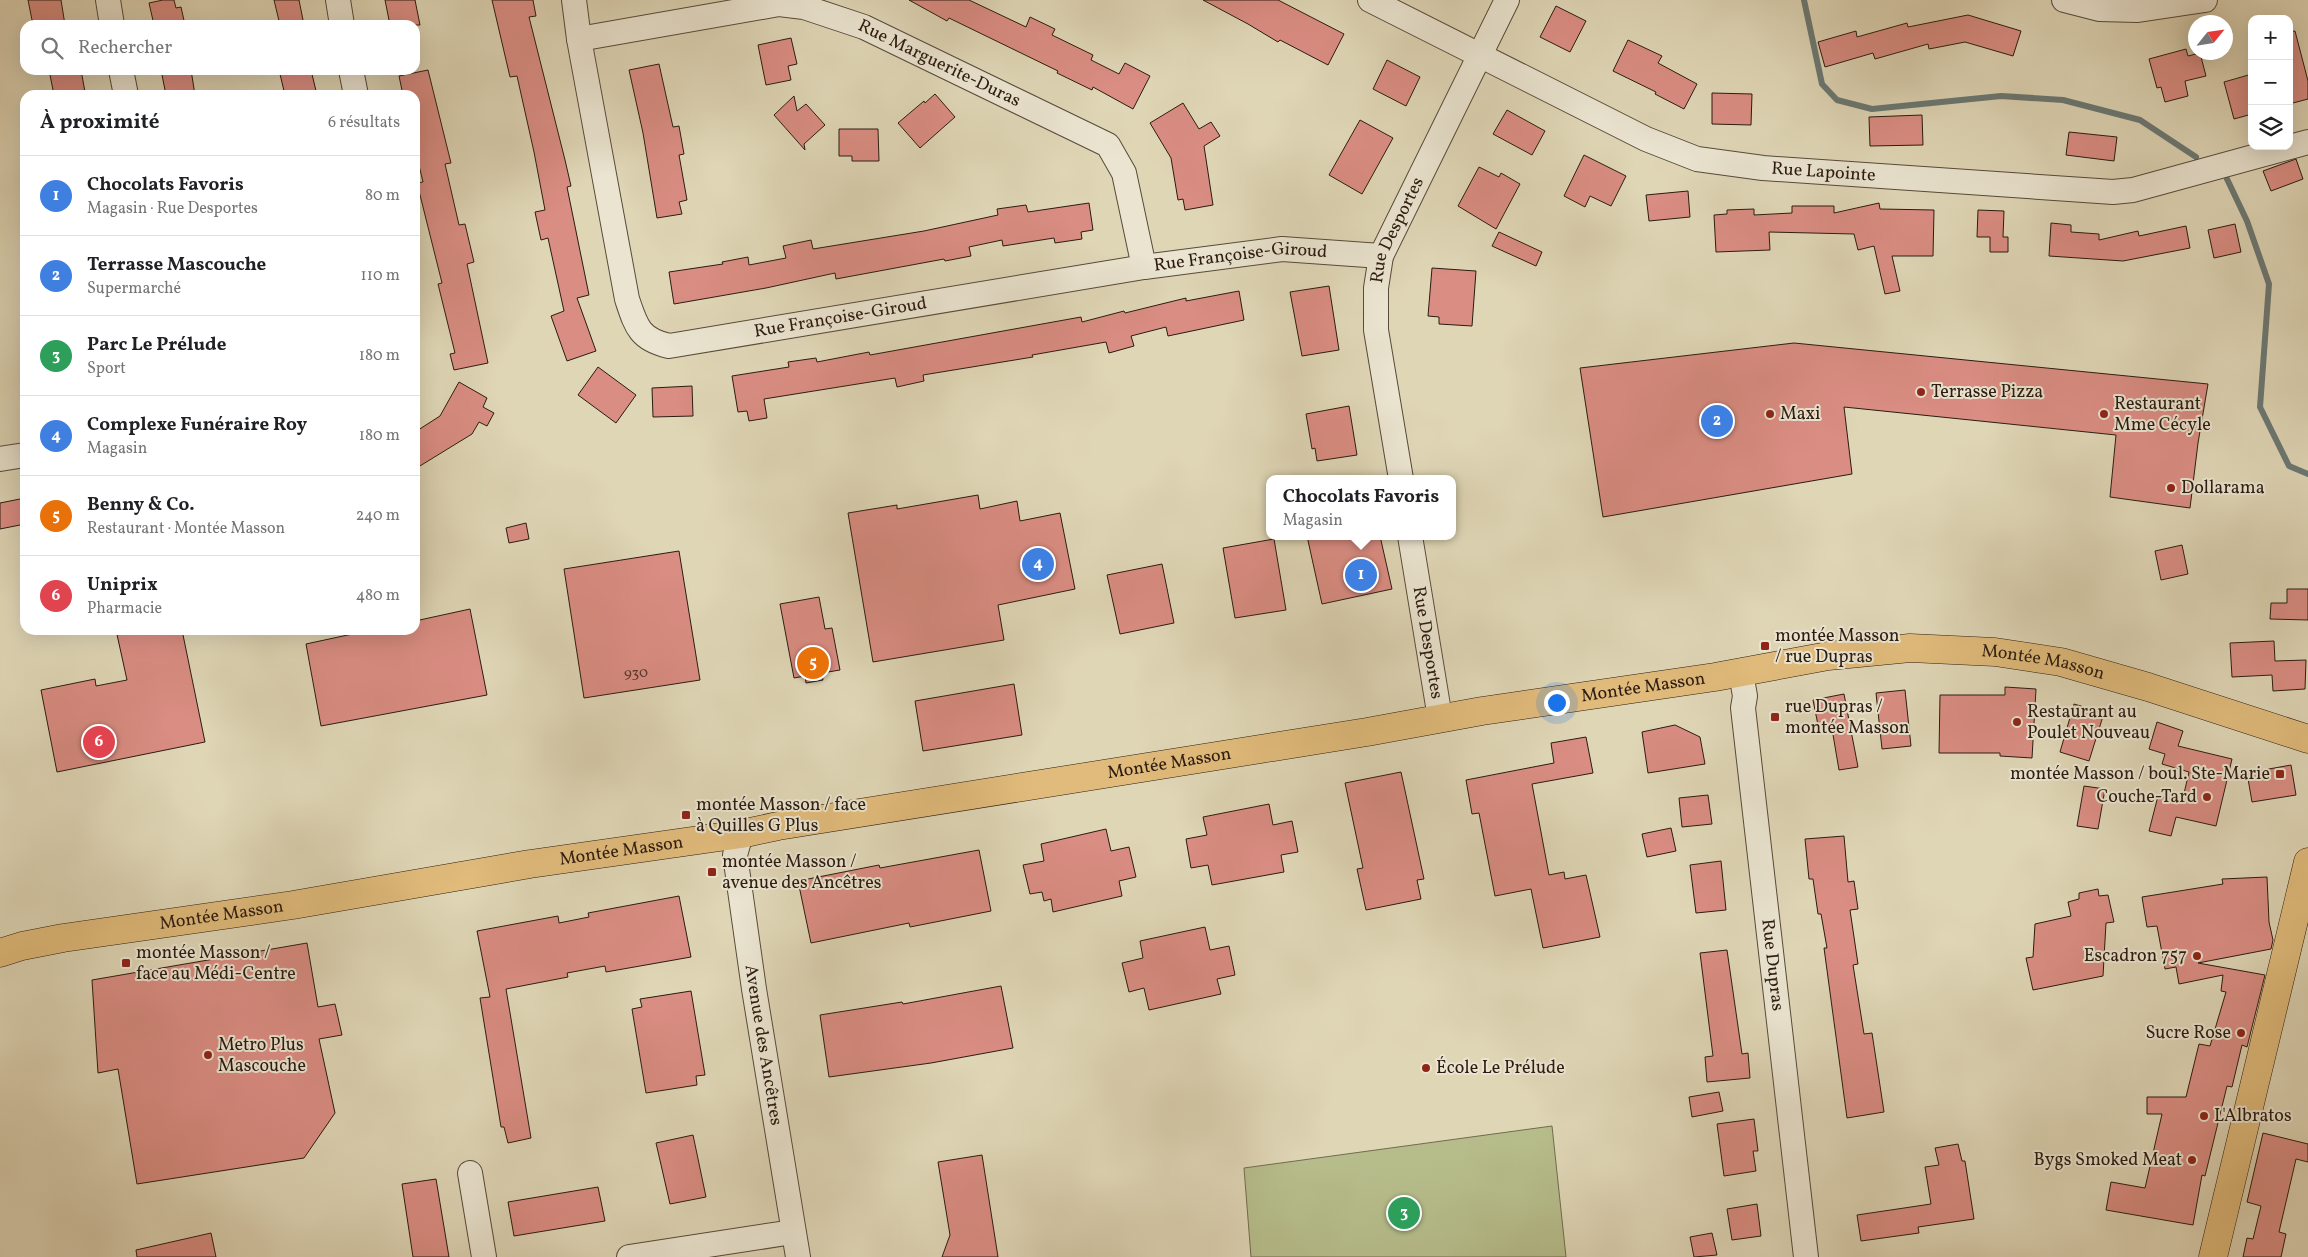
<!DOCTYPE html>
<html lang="fr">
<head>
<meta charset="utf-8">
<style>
  body { margin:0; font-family:Vollkorn,serif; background:#f2f2f2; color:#202124 }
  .controls { position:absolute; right:15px; top:15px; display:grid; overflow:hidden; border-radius:10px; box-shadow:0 5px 20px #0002 }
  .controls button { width:45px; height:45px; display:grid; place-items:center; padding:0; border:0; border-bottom:1px solid #e0e0e0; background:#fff; color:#202124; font:25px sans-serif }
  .compass { position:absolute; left:2188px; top:15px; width:45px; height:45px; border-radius:50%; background:#fff; box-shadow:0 5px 20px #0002; rotate:60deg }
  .you { position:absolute; left:1556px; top:702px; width:18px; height:18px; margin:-12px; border:4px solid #fff; border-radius:50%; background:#1a73e8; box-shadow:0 0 0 8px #1a73e833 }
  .badge { display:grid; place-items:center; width:32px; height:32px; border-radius:50%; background:#ea580c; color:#fff; font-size:16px; font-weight:700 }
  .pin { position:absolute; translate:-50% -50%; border:2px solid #fff; box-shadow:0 1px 5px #0006 }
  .popup { position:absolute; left:1266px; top:475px; width:190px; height:65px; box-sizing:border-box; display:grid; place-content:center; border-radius:10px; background:#fff; filter:drop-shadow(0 1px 4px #0005); font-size:16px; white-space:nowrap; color:#757577 }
  .popup b { font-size:19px; color:#202124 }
  .popup::after { content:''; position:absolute; left:50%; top:100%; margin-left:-10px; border:10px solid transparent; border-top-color:#fff }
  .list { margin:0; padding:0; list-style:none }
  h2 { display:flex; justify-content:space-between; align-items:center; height:65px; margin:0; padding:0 20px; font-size:21px }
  h2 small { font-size:16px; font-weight:400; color:#757577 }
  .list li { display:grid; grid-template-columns:32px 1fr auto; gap:15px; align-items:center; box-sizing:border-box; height:80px; padding:0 20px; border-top:1px solid #e0e0e0 }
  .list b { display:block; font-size:19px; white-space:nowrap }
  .list p { margin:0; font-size:16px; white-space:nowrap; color:#757577 }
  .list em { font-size:16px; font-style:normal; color:#757577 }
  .icon { flex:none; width:28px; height:28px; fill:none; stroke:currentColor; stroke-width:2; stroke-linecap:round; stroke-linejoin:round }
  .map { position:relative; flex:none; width:2308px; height:1257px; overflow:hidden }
  .search { position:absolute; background:#fff; box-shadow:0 5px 20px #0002; left:20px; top:20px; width:400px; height:55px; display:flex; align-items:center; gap:12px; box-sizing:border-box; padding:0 18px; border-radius:15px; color:#757577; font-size:19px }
  .panel { position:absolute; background:#fff; box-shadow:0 5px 20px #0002; left:20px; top:90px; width:400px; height:545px; border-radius:15px }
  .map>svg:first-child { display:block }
  .green { fill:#b6bd8b; stroke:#706c4e }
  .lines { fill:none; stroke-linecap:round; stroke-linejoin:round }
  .stream { stroke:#6b7974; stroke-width:6 }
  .building { fill:#da8d83; stroke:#2b1b10 }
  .minor-casing { stroke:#584a3a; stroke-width:26 }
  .primary-casing { stroke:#2b1b10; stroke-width:29 }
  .minor { stroke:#eae4d0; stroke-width:24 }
  .primary { stroke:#e0bb7b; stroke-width:28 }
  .poi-dot { fill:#8f2418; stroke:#eae4d0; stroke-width:2 }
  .labels { text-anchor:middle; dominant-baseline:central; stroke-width:4; stroke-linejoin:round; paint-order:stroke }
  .number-label { font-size:15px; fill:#57382d }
  .street-label { font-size:18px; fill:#2b1b10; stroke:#eae4d0 }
  .poi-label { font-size:18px; fill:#2b1b10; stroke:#eae4d0; text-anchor:start }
</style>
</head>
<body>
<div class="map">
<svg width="2308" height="1257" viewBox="0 0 2308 1257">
  <rect width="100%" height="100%" fill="#dfd6b6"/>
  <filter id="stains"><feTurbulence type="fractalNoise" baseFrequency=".004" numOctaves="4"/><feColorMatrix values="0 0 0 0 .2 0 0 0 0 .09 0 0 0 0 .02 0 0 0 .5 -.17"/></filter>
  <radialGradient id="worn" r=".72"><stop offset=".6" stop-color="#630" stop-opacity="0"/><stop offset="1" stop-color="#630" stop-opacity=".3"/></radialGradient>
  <path class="green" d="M1552,1126L1566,1257H1251L1244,1168Z"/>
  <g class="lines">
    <g class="stream">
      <path d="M1804,0L1822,84L1837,100L1872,109L2001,96L2063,100L2140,120L2196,157"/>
      <path d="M2227,179L2247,221L2269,284L2260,407L2289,466L2308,474"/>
    </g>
  </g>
  <g class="building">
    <path d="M28,0H61L65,25H33Z"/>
    <path d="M163,0H174L176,8L181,7L185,25H154L149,3Z"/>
    <path d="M274,0H299L304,25H280Z"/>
    <path d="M385,0H415L420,25H390Z"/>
    <path d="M492,0H533L536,16L529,17L565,160L571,186L567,187L589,295L577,298L596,351L567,361L551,316L564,311L548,238L541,240L535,212L545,210L534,152L517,76L510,77Z"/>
    <path d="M909,0H969L1026,27L1030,17L1055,29L1052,35L1093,55L1091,60L1119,74L1125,63L1150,76L1133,109L1093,87L1092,90L1057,73L1058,71L949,18L947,21Z"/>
    <path d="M1203,0H1278L1344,34L1328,65L1280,40L1278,42L1248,24Z"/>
    <path d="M1556,6L1586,21L1570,52L1540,37Z"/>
    <path d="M1968,15L2021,31L2013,56L1965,42L1929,49L1928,44L1875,59L1873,53L1825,67L1818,42L1856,31L1857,37L1907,23L1908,27Z"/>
    <path d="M2295,31L2308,81V99L2289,104V32Z"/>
    <path d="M791,38L797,64L788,66L791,80L766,85L758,45Z"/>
    <path d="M1628,40L1662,56L1658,63L1697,84L1684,109L1655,94L1656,92L1613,71Z"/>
    <path d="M2186,49L2188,56L2200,53L2206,76L2185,81L2188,96L2165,102L2161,87L2157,88L2149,59Z"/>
    <path d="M1387,60L1420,77L1406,106L1373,89Z"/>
    <path d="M659,64L673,127L679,126L684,154L679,155L687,200L679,202L682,214L657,218L643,133L629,70Z"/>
    <path d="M49,70H81L85,92L54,95Z"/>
    <path d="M161,70H191L195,95H166Z"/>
    <path d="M279,70H311L317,95H285Z"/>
    <path d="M428,70L451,163L445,164L459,225L465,224L474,262L467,264L488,363L454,370L450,354L455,353L438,284L442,283L417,183L423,182L415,149V95H403L399,76Z"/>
    <path d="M2252,74V114L2234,119L2224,82Z"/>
    <path d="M1712,93L1752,94L1751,125L1712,124Z"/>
    <path d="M935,94L955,117L920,148L898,123L924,101L925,103Z"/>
    <path d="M794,96L797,111L806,104L825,125L804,144L805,150L774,115Z"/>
    <path d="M1183,103L1199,129L1211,122L1220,136L1204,146L1213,205L1185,210L1183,199L1178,200L1171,158L1150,123Z"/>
    <path d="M1507,110L1545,131L1532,155L1493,134Z"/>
    <path d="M1922,115L1923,145L1870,146L1869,117Z"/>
    <path d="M1360,120L1393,138L1362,194L1329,175Z"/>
    <path d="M839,129H878L879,161H852V156H839Z"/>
    <path d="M2069,132L2117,137L2114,161L2066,155Z"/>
    <path d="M1584,155L1626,176L1611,206L1590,196L1585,207L1564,196Z"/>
    <path d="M2296,159L2303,179L2271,191L2263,171Z"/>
    <path d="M1479,167L1499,177L1501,173L1520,184L1496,229L1458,206Z"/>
    <path d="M1688,191L1690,217L1649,221L1646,195Z"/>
    <path d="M1089,203L1093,230L1081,232L1082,239L1055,243L1054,238L1003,246L1002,240L969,247L971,256L945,261L944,259L836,279L835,273L766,288L674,304L669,272L723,264L722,262L748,257L749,265L786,258L783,246L811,240L813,249L924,231L998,215L997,209L1026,205L1028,212Z"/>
    <path d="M1879,203L1880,209L1934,210L1933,256H1892L1900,291L1885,294L1874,246L1858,250L1854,234L1769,232L1770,250L1716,252L1714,215L1727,214V210L1754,209V215L1792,213V206H1834V213Z"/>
    <path d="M1978,210L2004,211L2003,237H2008V252H1990V237H1977Z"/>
    <path d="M2051,223L2071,225V232L2099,234V240L2138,231L2139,236L2186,226L2190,248L2123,261L2049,256Z"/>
    <path d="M2235,224L2241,252L2214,258L2208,230Z"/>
    <path d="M1499,232L1542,252L1536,266L1492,246Z"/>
    <path d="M1432,268L1476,271L1472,326L1439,324V317L1428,316Z"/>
    <path d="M1329,286L1339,350L1302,356L1290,292Z"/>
    <path d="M1239,291L1244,320L1168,336L1166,327L1131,336L1134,346L1109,353L1106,342L1032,355L1033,357L923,375L924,381L897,387L895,378L764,399L767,418L749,421L747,411L738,412L732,376L789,367L788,362L816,358L817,362L869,352L870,355L1081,317L1082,322L1124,311L1125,313L1186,298V301Z"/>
    <path d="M1794,343L2208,384L2198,443L2190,508L2110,497L2116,435L1844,407L1852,474L1603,517L1580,368Z"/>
    <path d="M598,367L636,395L616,423L578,395Z"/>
    <path d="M459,382L487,398L483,407L494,413L487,426L479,422L472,434L415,469V432L440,416Z"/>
    <path d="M692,386L693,416L653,417L652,388Z"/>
    <path d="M1349,406L1357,455L1317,461L1315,448L1312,449L1306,414Z"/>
    <path d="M978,495L980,509L1017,501L1020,521L1060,513L1075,589L998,605L1004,640L873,662L848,513L897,505V509Z"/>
    <path d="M25,498V524L0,529V503Z"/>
    <path d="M526,523L529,539L509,543L506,528Z"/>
    <path d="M1307,536H1380L1392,589L1322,604Z"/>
    <path d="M1274,539L1286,610L1235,618L1223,548Z"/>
    <path d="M2182,545L2188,574L2161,580L2155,551Z"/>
    <path d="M679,551L700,680L584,698L564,569Z"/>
    <path d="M1162,564L1174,623L1120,634L1107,575Z"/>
    <path d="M2287,589H2308V620L2270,619L2271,603H2287Z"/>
    <path d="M819,597L825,629L832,628L840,670L822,673L823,680L806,683L805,676L794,678L780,604Z"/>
    <path d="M470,609L487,695L321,726L306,644L371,630H415V621Z"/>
    <path d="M116,630H182L205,742L57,772L41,690L95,679L96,686L127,680Z"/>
    <path d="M2274,641L2275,661L2306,660L2305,689L2273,691L2272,675L2232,677L2230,643Z"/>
    <path d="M1014,684L1022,735L923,751L915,701Z"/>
    <path d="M2005,687L2036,689L2032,758L2000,756V753H1939L1940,695H2005Z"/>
    <path d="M1905,690L1911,746L1882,749L1876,693Z"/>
    <path d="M1844,694L1858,767L1839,770L1831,723L1818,725L1813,700Z"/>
    <path d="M2074,704L2104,713L2089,761L2060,752Z"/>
    <path d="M2157,722L2183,731L2178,746L2232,759L2216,826L2176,817L2171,836L2149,831L2158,796L2182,802L2189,772L2162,764L2165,754L2149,749Z"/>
    <path d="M1675,725L1700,737L1705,764L1648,773L1642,732Z"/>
    <path d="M1586,737L1593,773L1532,784L1549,875L1564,872L1565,879L1586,875L1600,937L1543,948L1531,889L1495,896L1479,813L1472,814L1466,780L1554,763L1551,743Z"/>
    <path d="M2291,765L2296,795L2252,802L2247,773Z"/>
    <path d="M1401,772L1424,879L1417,880L1421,899L1366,910L1357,869L1363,868L1345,783Z"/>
    <path d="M2084,786L2105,789L2098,829L2077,826Z"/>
    <path d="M1708,795L1712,824L1682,827L1679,798Z"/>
    <path d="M1269,804L1273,825L1292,821L1298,852L1281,855L1284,872L1212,885L1208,865L1191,868L1186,839L1207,835L1203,817Z"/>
    <path d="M1671,828L1676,851L1647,857L1642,834Z"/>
    <path d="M1106,829L1111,851L1129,847L1136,877L1119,881L1122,896L1053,912L1051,899L1044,901L1042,892L1030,894L1023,865L1044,861L1041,844Z"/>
    <path d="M1844,836L1848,882L1854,881L1858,909L1850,910L1858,964L1853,965L1864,1034L1872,1033L1884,1112L1847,1118L1824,948H1827L1821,914H1818L1813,879H1809L1805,839Z"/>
    <path d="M979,850L991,911L910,927L909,923L811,943L798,881L879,865L880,868Z"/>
    <path d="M1721,861L1726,910L1696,913L1690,865Z"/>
    <path d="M2267,877L2269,922L2273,940L2271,949L2198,963L2265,975L2247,1047L2242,1045L2232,1087L2227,1086L2205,1176L2202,1175L2193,1225L2106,1210L2111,1182L2145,1188L2162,1114H2147V1097H2186L2199,1044L2210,1046L2226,992L2221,991L2223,975L2179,984L2176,967L2165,969L2157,926L2147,927L2142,897L2223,884L2222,879Z"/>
    <path d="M2098,889L2099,896L2108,895L2114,922L2106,923L2103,976L2033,990L2026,958L2033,957L2035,924L2071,916L2068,902L2079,899V893Z"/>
    <path d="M679,896L691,957L606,972L605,966L567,973L568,977L506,989L531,1138L508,1143L504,1127H501L480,998L490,997L477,931L558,916L559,923L589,917L588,913Z"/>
    <path d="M1205,927L1210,950L1229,946L1235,975L1217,979L1221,994L1149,1010L1144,988L1129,992L1122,963L1143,958L1140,941Z"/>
    <path d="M307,943L318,1007L335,1004L342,1035L319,1039L335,1113L304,1158L137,1184L118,1069L98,1073L92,980Z"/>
    <path d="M1727,950L1742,1054L1748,1053L1750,1078L1707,1082L1705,1057L1713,1056L1700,953Z"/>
    <path d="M1001,986L1013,1048L931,1063L829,1077L820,1015L902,1002L903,1004Z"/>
    <path d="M691,991L705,1075L696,1076L697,1085L646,1093L632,1009L642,1007L640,999Z"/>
    <path d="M1719,1092L1723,1111L1692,1117L1689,1097Z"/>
    <path d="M1754,1119L1758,1151H1753L1756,1171L1724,1176L1717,1124Z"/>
    <path d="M2263,1133L2308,1144V1162L2296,1159L2279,1232L2286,1234L2281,1257H2243L2247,1238L2253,1239L2261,1206L2247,1202Z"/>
    <path d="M693,1135L706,1197L670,1204L656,1143Z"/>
    <path d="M1958,1144L1962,1161H1965L1974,1219L1918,1227L1919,1233L1861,1241L1857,1215L1931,1204L1925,1167L1939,1165L1935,1148Z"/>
    <path d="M982,1155L998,1257H942L950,1235L938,1162Z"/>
    <path d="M436,1179L449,1257H413L402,1184Z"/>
    <path d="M598,1187L605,1221L514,1236L508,1202Z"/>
    <path d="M1757,1204L1761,1236L1732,1240L1727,1209Z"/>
    <path d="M211,1233L216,1257H137L136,1250Z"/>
    <path d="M1712,1233L1717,1255L1694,1257L1690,1237Z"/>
  </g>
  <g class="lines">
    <defs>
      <g id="minor">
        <path d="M108,0L112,25"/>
        <path d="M338,0L342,25"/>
        <path id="s1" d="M574,0L579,39L627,299C636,326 639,339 669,346L1144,267L1282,249L1381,256"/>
        <path id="s2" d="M1370,0L1646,139L1697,159L1763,168L2113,192L2133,190L2308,142"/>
        <path d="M2064,0L2099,9L2138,10L2205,0"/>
        <path id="s3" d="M579,39L779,4L804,7L864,27L1108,145L1124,173L1144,267"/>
        <path d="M121,70L126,95"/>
        <path d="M351,70L356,95"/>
        <path d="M0,459L25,455"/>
        <path id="s4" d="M1401,479L1376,330V288L1381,256L1507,0"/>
        <path id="s5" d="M1410,536L1440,718"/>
        <path id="s6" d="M1741,673L1745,696L1743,708L1806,1257"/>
        <path id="s7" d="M741,834L735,855L754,989L798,1257"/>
        <path d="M470,1173L484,1257"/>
        <path d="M629,1257L793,1232"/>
      </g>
      <g id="primary">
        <path id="s8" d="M0,953L22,946L63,938L293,905L530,864L741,834L778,826L1367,732L1482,711L1715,677L1828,656L1910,648L1995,652L2061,662L2148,687L2308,739"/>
        <path d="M2213,1257L2308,862"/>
      </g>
    </defs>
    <use href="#minor" class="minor-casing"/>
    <use href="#primary" class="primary-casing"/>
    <use href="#minor" class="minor"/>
    <use href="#primary" class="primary"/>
  </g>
  <g class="poi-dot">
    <circle cx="1921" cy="392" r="5"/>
    <circle cx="1770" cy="414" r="5"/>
    <circle cx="2104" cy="414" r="5"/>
    <circle cx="2171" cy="488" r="5"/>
    <rect x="1760" y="641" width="10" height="10" rx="2.5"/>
    <rect x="1770" y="712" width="10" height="10" rx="2.5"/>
    <circle cx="2017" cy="722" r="5"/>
    <rect x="2275" y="769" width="10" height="10" rx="2.5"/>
    <circle cx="2207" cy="797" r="5"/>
    <rect x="681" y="810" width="10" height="10" rx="2.5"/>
    <rect x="707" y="867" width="10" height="10" rx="2.5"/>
    <circle cx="2197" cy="956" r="5"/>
    <rect x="121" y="958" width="10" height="10" rx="2.5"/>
    <circle cx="2241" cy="1033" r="5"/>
    <circle cx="208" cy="1055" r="5"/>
    <circle cx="1426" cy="1068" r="5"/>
    <circle cx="2204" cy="1116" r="5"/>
    <circle cx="2192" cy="1160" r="5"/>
  </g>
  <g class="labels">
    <g class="number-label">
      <text x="636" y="673">930</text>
    </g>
    <g class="street-label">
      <text stroke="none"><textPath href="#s3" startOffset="375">Rue Marguerite-Duras</textPath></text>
      <text stroke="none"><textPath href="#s2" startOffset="491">Rue Lapointe</textPath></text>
      <text stroke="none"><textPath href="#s4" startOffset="255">Rue Desportes</textPath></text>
      <text stroke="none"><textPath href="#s1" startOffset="950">Rue Françoise-Giroud</textPath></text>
      <text stroke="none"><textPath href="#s1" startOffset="545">Rue Françoise-Giroud</textPath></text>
      <text stroke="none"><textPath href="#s5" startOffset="108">Rue Desportes</textPath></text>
      <text stroke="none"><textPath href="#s8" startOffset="2069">Montée Masson</textPath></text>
      <text stroke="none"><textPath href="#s8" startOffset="1665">Montée Masson</textPath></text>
      <text stroke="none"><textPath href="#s8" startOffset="1185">Montée Masson</textPath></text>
      <text stroke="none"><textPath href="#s8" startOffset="630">Montée Masson</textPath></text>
      <text stroke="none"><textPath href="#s8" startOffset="225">Montée Masson</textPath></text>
      <text stroke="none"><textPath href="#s6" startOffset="294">Rue Dupras</textPath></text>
      <text stroke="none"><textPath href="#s7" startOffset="214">Avenue des Ancêtres</textPath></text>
    </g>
    <g class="poi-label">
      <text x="1931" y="392">Terrasse Pizza</text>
      <text x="2114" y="404">Restaurant<tspan x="2114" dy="21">Mme Cécyle</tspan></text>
      <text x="1780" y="414">Maxi</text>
      <text x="2181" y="488">Dollarama</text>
      <text x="1775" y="636">montée Masson<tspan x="1775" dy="21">/ rue Dupras</tspan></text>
      <text x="1785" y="707">rue Dupras /<tspan x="1785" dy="21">montée Masson</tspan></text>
      <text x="2027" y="712">Restaurant au<tspan x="2027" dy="21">Poulet Nouveau</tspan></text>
      <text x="2270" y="774" text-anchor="end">montée Masson / boul. Ste-Marie</text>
      <text x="2197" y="797" text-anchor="end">Couche-Tard</text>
      <text x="696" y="805">montée Masson / face<tspan x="696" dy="21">à Quilles G Plus</tspan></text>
      <text x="722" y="862">montée Masson /<tspan x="722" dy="21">avenue des Ancêtres</tspan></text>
      <text x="136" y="953">montée Masson /<tspan x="136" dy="21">face au Médi-Centre</tspan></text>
      <text x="2187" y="956" text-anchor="end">Escadron 757</text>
      <text x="2231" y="1033" text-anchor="end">Sucre Rose</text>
      <text x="218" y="1045">Metro Plus<tspan x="218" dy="21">Mascouche</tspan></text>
      <text x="1436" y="1068">École Le Prélude</text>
      <text x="2214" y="1116">L'Albratos</text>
      <text x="2182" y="1160" text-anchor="end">Bygs Smoked Meat</text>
    </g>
  </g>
  <rect width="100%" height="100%" filter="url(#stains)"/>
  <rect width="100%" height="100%" fill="url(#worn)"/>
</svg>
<div class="controls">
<button>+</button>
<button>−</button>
<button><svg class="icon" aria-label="layers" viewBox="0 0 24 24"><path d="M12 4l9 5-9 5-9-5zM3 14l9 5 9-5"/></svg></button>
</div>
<svg class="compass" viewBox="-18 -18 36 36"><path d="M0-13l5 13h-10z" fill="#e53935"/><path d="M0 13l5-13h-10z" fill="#757577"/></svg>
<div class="you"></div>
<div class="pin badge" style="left:1361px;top:575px;background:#3f7fe0">1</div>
<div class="popup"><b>Chocolats Favoris</b>Magasin</div>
<div class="pin badge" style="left:1717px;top:421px;background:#3f7fe0">2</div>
<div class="pin badge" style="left:1404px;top:1213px;background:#2e9e5b">3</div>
<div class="pin badge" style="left:1038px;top:564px;background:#3f7fe0">4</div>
<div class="pin badge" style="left:813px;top:663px;background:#e8710a">5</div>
<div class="pin badge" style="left:99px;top:742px;background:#e0444e">6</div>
<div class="search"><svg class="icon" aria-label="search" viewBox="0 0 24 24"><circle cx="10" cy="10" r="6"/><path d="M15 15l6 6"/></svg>Rechercher</div>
<section class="panel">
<h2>À proximité<small>6 résultats</small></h2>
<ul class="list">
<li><span class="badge" style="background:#3f7fe0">1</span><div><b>Chocolats Favoris</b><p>Magasin · Rue Desportes</p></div><em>80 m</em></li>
<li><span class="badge" style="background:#3f7fe0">2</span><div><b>Terrasse Mascouche</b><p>Supermarché</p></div><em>110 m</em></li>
<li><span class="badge" style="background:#2e9e5b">3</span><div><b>Parc Le Prélude</b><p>Sport</p></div><em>180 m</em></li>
<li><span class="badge" style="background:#3f7fe0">4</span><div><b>Complexe Funéraire Roy</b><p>Magasin</p></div><em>180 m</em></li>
<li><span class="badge" style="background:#e8710a">5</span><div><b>Benny &amp; Co.</b><p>Restaurant · Montée Masson</p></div><em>240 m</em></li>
<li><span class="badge" style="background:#e0444e">6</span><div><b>Uniprix</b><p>Pharmacie</p></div><em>480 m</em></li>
</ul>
</section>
</div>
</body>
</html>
